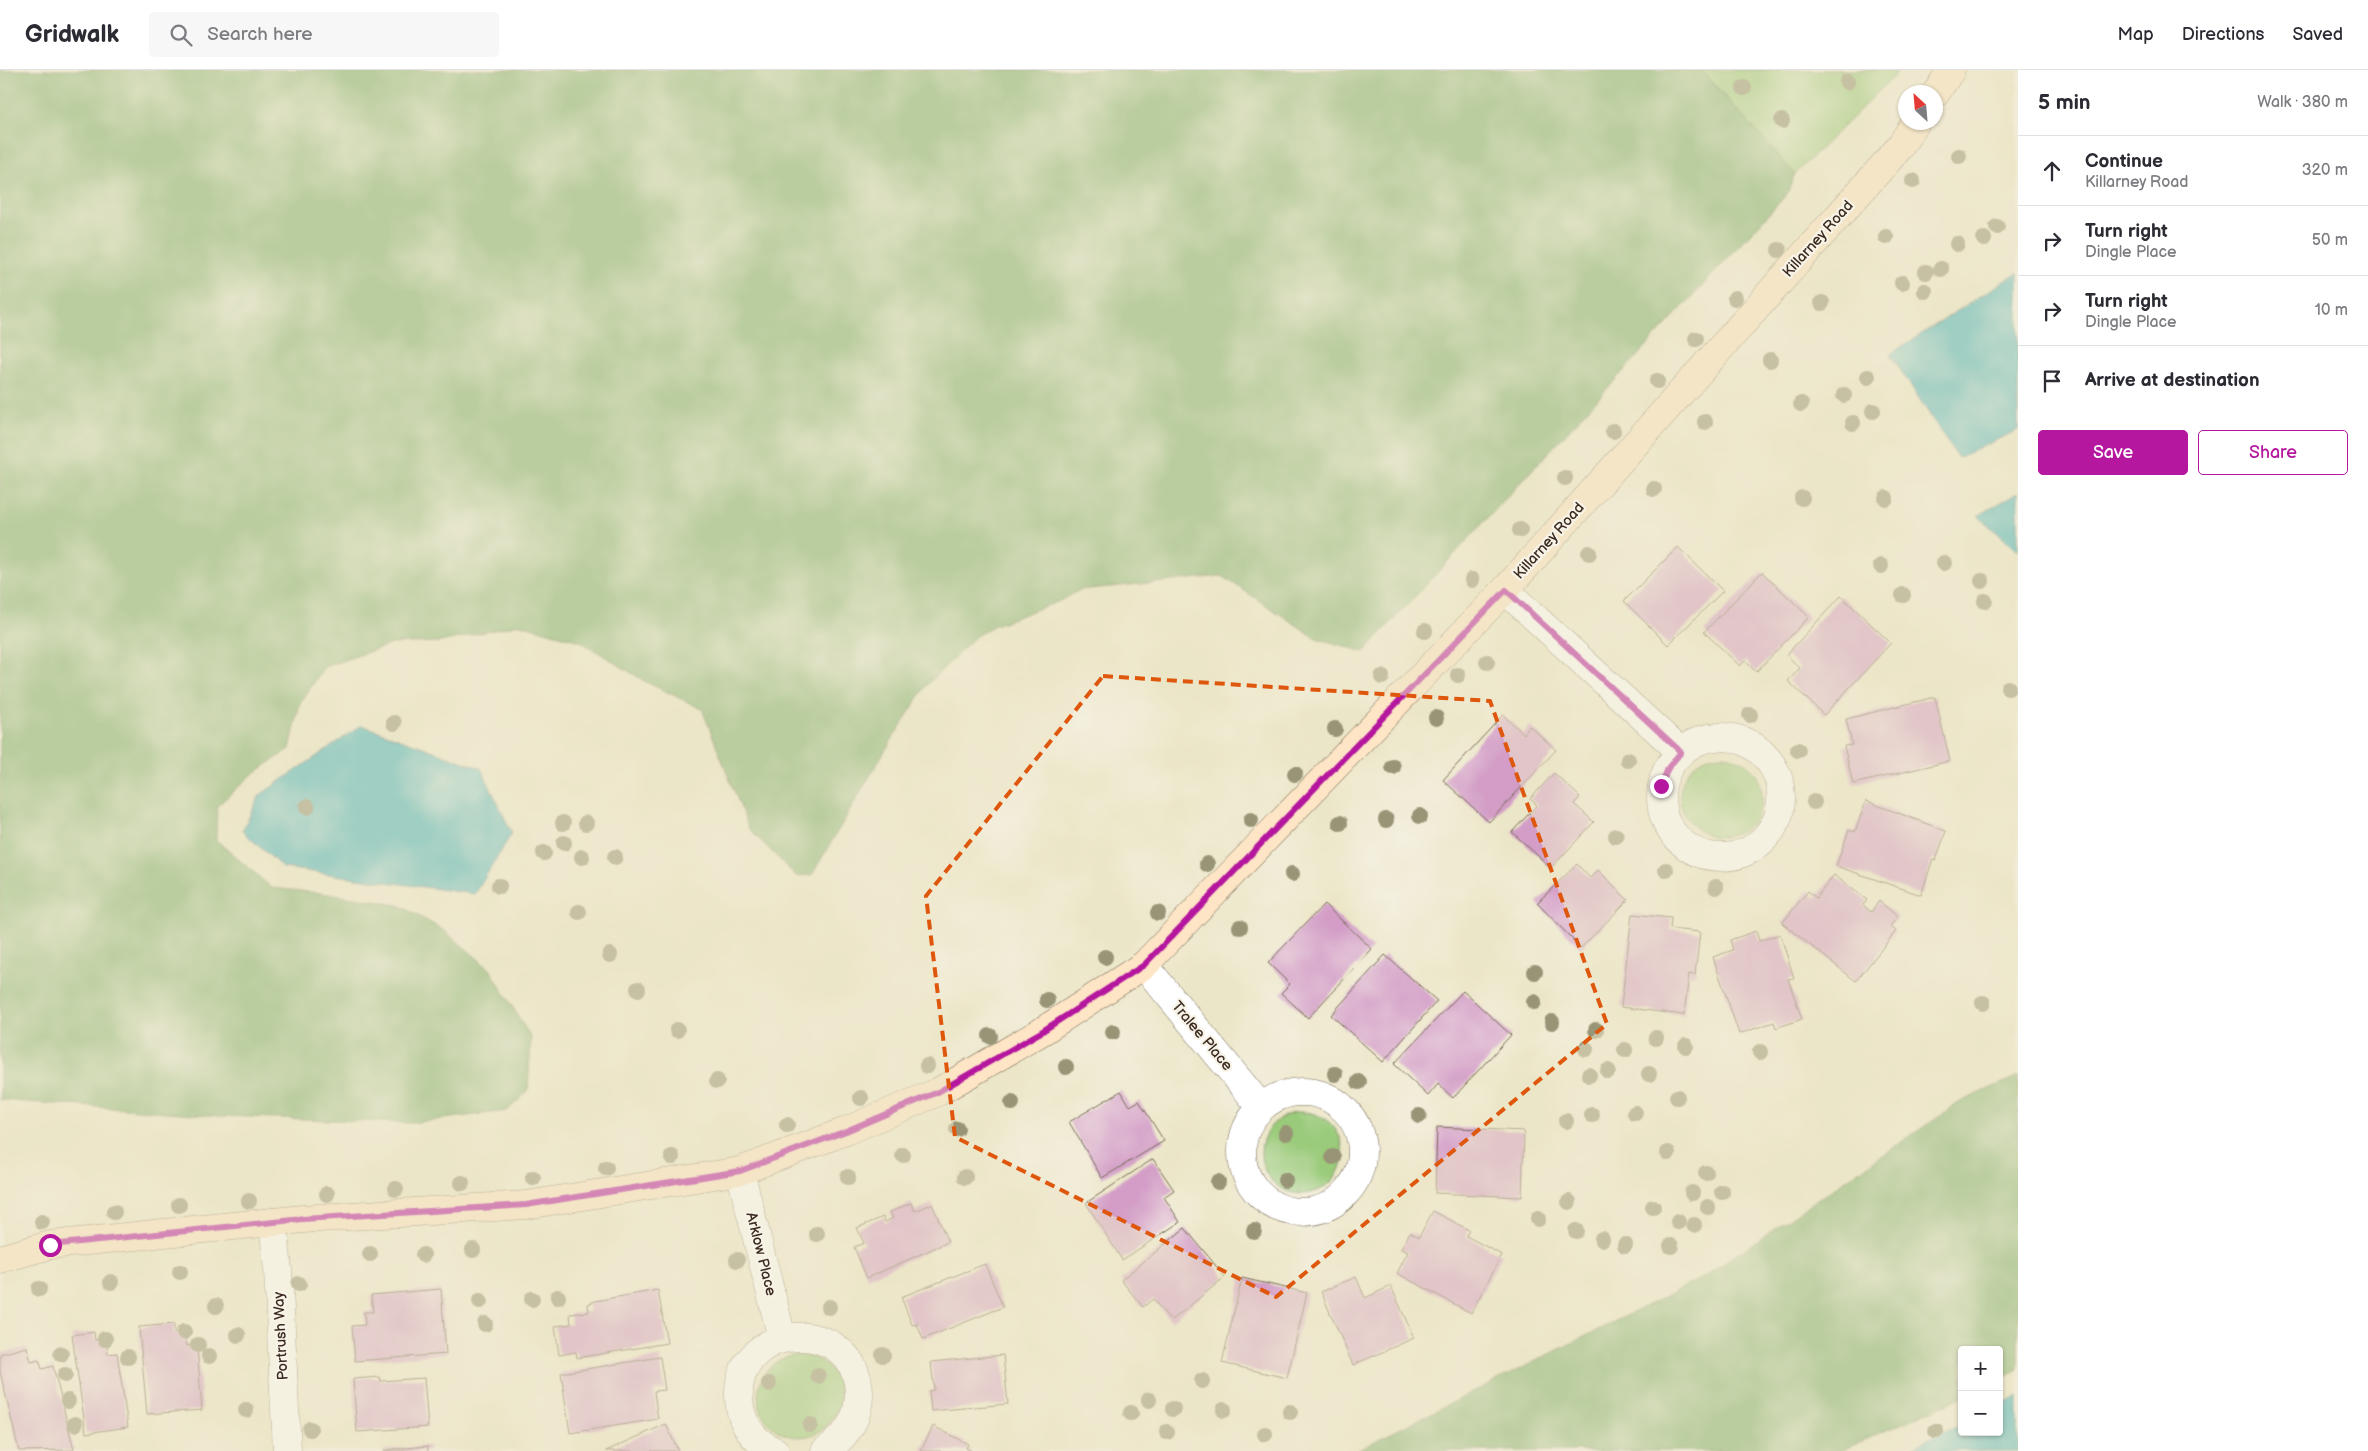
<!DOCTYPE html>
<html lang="en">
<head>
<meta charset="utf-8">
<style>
  body { margin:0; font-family:"Balsamiq Sans",sans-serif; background:#f7f7f7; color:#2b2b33 }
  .controls { position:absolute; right:15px; bottom:15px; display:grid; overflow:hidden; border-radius:5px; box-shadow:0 1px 4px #0004 }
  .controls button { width:45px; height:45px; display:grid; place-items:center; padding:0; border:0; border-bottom:1px solid #e1e1e2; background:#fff; color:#2b2b33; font:25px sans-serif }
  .compass { position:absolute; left:1898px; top:15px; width:45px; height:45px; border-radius:50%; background:#fff; box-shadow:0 1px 4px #0004; rotate:334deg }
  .stop { position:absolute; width:15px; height:15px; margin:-11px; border:4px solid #b5179e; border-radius:50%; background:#fff }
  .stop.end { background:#b5179e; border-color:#fff; box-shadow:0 1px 5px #0008 }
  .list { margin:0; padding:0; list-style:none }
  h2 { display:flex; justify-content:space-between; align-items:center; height:65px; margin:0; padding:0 20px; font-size:21px }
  h2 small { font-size:16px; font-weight:400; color:#7c7c81 }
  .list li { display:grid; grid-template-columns:32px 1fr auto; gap:15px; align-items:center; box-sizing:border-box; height:70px; padding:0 20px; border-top:1px solid #e1e1e2 }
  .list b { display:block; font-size:19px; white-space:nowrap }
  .list p { margin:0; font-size:16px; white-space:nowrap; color:#7c7c81 }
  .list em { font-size:16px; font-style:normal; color:#7c7c81 }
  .actions { display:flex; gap:10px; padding:15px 20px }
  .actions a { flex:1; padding:11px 0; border:1px solid #b5179e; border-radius:5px; text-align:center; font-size:18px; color:#b5179e }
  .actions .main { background:#b5179e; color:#fff }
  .icon { flex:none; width:28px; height:28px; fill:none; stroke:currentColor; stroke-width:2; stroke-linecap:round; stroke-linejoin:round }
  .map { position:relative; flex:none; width:2018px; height:1381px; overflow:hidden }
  header { display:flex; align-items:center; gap:30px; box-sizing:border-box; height:70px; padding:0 25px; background:#fff; border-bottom:1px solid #e1e1e2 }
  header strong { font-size:24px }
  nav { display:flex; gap:28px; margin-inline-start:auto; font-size:18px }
  .search { width:350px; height:45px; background:#f7f7f7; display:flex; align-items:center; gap:12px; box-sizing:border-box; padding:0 18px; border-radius:5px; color:#7c7c81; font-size:19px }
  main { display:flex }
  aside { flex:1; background:#fff }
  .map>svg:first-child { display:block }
  .green { fill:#9acb7a; stroke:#6a7a4c }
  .forest { fill:#7baf6a; stroke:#5b6c44 }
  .water { fill:#41b1bb; stroke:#3e6e6c }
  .building { fill:#d39dc7 }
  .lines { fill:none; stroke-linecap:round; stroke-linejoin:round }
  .street-casing { stroke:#796c5a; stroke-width:29 }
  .secondary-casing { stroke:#796c5a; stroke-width:29 }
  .street { stroke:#fff; stroke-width:28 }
  .secondary { stroke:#fde5c5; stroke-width:28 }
  .tree { fill:#989577 }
  .route { stroke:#b5179e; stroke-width:6 }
  .marked { fill:none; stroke:#df570d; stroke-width:4; stroke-dasharray:10 6; stroke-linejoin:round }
  .labels { text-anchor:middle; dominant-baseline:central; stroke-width:4.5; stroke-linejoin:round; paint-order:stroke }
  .street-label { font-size:15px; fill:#3b2a1e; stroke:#f7f3e8 }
</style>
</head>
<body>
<header>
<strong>Gridwalk</strong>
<div class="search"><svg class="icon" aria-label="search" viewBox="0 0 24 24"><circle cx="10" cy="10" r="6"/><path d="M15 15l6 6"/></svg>Search here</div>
<nav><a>Map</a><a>Directions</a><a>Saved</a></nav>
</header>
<main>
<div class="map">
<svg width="2018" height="1381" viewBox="0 0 2018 1381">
  <rect width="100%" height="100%" fill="#f7f3e8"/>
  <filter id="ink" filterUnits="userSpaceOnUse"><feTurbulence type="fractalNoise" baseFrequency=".02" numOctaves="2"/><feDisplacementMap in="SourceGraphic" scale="10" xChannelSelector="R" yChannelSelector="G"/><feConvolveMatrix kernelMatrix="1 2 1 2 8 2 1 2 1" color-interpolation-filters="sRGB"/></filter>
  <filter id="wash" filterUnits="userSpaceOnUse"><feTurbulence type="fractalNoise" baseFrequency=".0096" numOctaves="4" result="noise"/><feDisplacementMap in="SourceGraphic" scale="20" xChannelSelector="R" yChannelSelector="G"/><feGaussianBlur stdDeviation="1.12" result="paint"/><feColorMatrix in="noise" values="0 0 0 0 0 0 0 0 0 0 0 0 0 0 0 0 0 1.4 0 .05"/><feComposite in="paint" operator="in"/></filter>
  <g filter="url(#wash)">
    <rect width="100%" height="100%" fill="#ece6c8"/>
    <g class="green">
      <path d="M1701,0H1894L1898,2L1795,104Z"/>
      <circle cx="1721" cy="726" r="41"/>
      <circle cx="1302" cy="1083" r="41"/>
      <circle cx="799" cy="1326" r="41"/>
    </g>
    <g class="forest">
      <path d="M0,0H1701L1795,104L1787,124L1364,582L1316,568L1222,506L1080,520L1060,531L995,555L976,566L926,616L881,687L812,805L796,806L749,759L702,639L646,612L580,571L520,554L441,572L392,574L324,597L300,634L290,679L253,704L217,736L216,770L272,818L321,823L399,835L445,861L490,899L531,968L528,1021L507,1041L411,1053L221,1046L0,1030Z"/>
      <path d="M2018,1006V1299L1999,1310V1280H1962V1327L1840,1381H1355L1702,1208L1960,1032Z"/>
    </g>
    <g class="water">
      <path d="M2018,202V360L1958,388L1890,284Z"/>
      <path d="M2018,422V481L1978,446Z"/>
      <path d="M362,655L481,698L512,763L475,824L283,798L242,761L260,725Z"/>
      <path d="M2018,1326V1381H1901L1962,1354V1362H1999V1337Z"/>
    </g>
    <g id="blocks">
      <g class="building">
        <path d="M1678,477L1723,521L1668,575L1624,531Z"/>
        <path d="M1762,502L1809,547L1756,602L1745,591L1740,596L1704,562Z"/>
        <path d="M1841,526L1891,573L1824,645L1788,611L1800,598L1786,585Z"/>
        <path d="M1935,627L1950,691L1853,714L1844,676L1852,675L1846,649Z"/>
        <path d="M1503,645L1524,664L1530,656L1556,680L1489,752L1443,710Z"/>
        <path d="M1554,703L1580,727L1574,734L1594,752L1551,798L1512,762L1537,735L1530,729Z"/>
        <path d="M1866,731L1946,761L1936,790L1933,789L1921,825L1836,796L1849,760L1855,762Z"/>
        <path d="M1577,794L1590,808L1598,800L1628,830L1581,878L1537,833Z"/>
        <path d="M1834,805L1867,830L1863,835L1871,842L1879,831L1898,847L1890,856L1896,861L1856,911L1782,853L1808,821L1816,828Z"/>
        <path d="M1324,834L1372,879L1308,948L1281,923L1290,914L1268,893Z"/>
        <path d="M1632,844L1671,848L1670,859L1700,862L1695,905L1689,904L1684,945L1621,937Z"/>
        <path d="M1756,861L1759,871L1780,864L1794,908L1788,909L1802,949L1776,958L1774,952L1739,964L1713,887L1733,880L1730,870Z"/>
        <path d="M1385,885L1437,931L1383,992L1331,945Z"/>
        <path d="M1463,921L1511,965L1453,1028L1438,1014L1428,1026L1394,994Z"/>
        <path d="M1121,1021L1130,1036L1139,1031L1164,1071L1102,1108L1069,1052Z"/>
        <path d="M1437,1057L1524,1061L1522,1127L1435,1123Z"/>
        <path d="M1153,1089L1174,1120L1164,1127L1180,1152L1122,1190L1086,1133Z"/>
        <path d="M911,1133L915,1141L932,1134L948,1172L867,1208L854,1177L864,1173L857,1158L883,1147L885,1152L893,1148L890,1142Z"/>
        <path d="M1433,1141L1469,1160L1466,1166L1502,1185L1471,1243L1397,1203L1408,1182L1401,1179L1410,1162L1419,1167Z"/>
        <path d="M1185,1158L1225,1207L1171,1251L1153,1229L1143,1237L1121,1210Z"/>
        <path d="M985,1194L1003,1237L923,1269L917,1254L912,1255L901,1227Z"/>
        <path d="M1356,1207L1365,1228L1391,1216L1414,1268L1353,1295L1321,1222Z"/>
        <path d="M1242,1208L1307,1223L1287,1308L1222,1293Z"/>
        <path d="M441,1219L446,1284L355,1291L352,1256L365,1255L364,1242H373L371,1225Z"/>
        <path d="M658,1220L667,1273L577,1288L576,1282L559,1285L555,1256L571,1254L570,1244L589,1242L588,1234L595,1231Z"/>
        <path d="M174,1254V1263L185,1262L187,1276L197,1274L202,1340L147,1344L139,1257Z"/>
        <path d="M94,1262L95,1270L106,1269L108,1284L117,1283L128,1357L86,1363L72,1265Z"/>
        <path d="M27,1277L31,1292L39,1290L42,1299L53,1296L74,1380L19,1381L0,1302V1284Z"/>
        <path d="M1003,1285L1008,1334L931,1341L929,1321L934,1320L931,1292Z"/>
        <path d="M660,1287L665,1320L654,1321L658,1349L570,1363L561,1303Z"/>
        <path d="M380,1307L381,1311L424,1308L428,1357L357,1362L353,1309Z"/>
        <path d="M666,1354L678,1381H606Z"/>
        <path d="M933,1356L968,1374L966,1378L972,1381H921Z"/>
        <path d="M428,1376V1381H384V1380Z"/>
      </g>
    </g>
  </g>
  <g filter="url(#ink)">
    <use href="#blocks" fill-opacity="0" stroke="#796c5a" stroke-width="1"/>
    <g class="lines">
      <defs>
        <g id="street">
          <path d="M1505,520L1681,682"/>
          <circle cx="1721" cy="727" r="60"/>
          <path d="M1144,895L1261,1037"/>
          <circle cx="1302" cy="1082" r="60"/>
          <path d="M740,1101L782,1268"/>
          <path d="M273,1152L278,1200L287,1381"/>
          <path d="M775,1381C759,1375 745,1359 741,1342C721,1252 855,1240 859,1322C860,1348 846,1367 825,1381"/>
        </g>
        <g id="secondary">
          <path d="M1936,23L1951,0"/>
          <path d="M0,1189L50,1175L183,1161L303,1149L526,1135L740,1101L846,1061L938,1022L1041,962L1144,895L1505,520L1899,78L1916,52"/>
        </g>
      </defs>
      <use href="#street" class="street-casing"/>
      <use href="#secondary" class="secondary-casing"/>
      <use href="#street" class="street"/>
      <use href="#secondary" class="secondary"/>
    </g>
    <g class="tree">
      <circle cx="1847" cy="12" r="8"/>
      <circle cx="1744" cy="18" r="8"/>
      <circle cx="1782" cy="51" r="8"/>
      <circle cx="1959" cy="86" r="8"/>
      <circle cx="1913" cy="111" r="8"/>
      <circle cx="1997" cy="157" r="8"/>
      <circle cx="1886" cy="167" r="8"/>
      <circle cx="1984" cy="169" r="8"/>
      <circle cx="1957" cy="174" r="8"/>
      <circle cx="1779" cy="180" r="8"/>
      <circle cx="1941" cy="199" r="8"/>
      <circle cx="1926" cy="202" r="8"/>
      <circle cx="1902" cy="213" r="8"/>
      <circle cx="1925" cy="221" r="8"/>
      <circle cx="1735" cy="228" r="8"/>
      <circle cx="1822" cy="233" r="8"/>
      <circle cx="1696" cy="269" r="8"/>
      <circle cx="1770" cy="290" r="8"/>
      <circle cx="1868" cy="307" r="8"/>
      <circle cx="1657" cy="311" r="8"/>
      <circle cx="1844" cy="325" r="8"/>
      <circle cx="1801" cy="334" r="8"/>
      <circle cx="1873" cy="341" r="8"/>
      <circle cx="1705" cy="352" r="8"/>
      <circle cx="1853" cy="353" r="8"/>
      <circle cx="1613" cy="361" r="8"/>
      <circle cx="1565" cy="408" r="8"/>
      <circle cx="1654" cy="419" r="8"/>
      <circle cx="1802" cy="428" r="8"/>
      <circle cx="1886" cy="428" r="8"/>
      <circle cx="1520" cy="460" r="8"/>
      <circle cx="1589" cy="483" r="8"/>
      <circle cx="1944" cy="493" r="8"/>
      <circle cx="1881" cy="496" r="8"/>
      <circle cx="1472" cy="510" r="8"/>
      <circle cx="1982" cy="511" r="8"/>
      <circle cx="1903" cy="525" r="8"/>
      <circle cx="1985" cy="531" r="8"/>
      <circle cx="1425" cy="561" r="8"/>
      <circle cx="1487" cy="592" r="8"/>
      <circle cx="1458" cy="605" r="8"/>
      <circle cx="1382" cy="607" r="8"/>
      <circle cx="2008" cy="618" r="8"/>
      <circle cx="1750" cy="645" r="8"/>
      <circle cx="1436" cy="648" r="8"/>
      <circle cx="394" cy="653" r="8"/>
      <circle cx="1335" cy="659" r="8"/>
      <circle cx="1798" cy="680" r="8"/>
      <circle cx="1628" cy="690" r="8"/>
      <circle cx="1393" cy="697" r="8"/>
      <circle cx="1295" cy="704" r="8"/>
      <circle cx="1814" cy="732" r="8"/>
      <circle cx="307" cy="737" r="8"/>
      <circle cx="1420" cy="746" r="8"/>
      <circle cx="1251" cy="750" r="8"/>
      <circle cx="1386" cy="750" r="8"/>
      <circle cx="563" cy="753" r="8"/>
      <circle cx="586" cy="753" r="8"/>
      <circle cx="1340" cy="753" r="8"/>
      <circle cx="1616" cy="766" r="8"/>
      <circle cx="564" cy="773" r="8"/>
      <circle cx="544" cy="783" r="8"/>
      <circle cx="582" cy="787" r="8"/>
      <circle cx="615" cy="787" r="8"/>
      <circle cx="1207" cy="794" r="8"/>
      <circle cx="1666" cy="800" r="8"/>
      <circle cx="1292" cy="804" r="8"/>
      <circle cx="499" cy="816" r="8"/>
      <circle cx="1716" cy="817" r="8"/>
      <circle cx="579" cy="842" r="8"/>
      <circle cx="1158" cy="843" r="8"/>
      <circle cx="1240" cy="857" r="8"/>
      <circle cx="610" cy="885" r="8"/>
      <circle cx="1105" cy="887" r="8"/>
      <circle cx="1535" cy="902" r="8"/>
      <circle cx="638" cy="919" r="8"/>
      <circle cx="1047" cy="930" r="8"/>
      <circle cx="1534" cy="932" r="8"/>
      <circle cx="1983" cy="933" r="8"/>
      <circle cx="1552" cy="952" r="8"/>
      <circle cx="677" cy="960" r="8"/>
      <circle cx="1596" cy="960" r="8"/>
      <circle cx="1113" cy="962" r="8"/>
      <circle cx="990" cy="966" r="8"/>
      <circle cx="1656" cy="968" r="8"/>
      <circle cx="1686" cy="976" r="8"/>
      <circle cx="1586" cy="979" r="8"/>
      <circle cx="1625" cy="980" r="8"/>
      <circle cx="1760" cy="982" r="8"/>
      <circle cx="927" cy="996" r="8"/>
      <circle cx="1066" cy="997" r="8"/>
      <circle cx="1608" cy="1001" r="8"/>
      <circle cx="1335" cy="1004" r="8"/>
      <circle cx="1649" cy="1004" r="8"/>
      <circle cx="1589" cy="1005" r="8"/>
      <circle cx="717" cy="1011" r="8"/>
      <circle cx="1359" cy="1012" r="8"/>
      <circle cx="1677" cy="1027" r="8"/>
      <circle cx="861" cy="1028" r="8"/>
      <circle cx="1012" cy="1033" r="8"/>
      <circle cx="1635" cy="1043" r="8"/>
      <circle cx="1592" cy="1045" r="8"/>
      <circle cx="1419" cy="1046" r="8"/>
      <circle cx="1566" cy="1051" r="8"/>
      <circle cx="787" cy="1055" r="8"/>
      <circle cx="957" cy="1059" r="8"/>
      <circle cx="1286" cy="1063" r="8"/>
      <circle cx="1668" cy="1083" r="8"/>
      <circle cx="903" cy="1085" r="8"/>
      <circle cx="672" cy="1087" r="8"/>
      <circle cx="1333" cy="1087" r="8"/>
      <circle cx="606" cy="1098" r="8"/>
      <circle cx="1706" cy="1103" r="8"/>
      <circle cx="848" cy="1107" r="8"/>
      <circle cx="965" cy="1107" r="8"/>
      <circle cx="533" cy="1108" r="8"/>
      <circle cx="1285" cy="1110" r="8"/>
      <circle cx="1218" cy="1112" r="8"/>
      <circle cx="462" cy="1113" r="8"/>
      <circle cx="396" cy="1119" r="8"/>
      <circle cx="1722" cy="1122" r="8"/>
      <circle cx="1692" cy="1123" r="8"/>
      <circle cx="327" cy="1124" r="8"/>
      <circle cx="249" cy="1131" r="8"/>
      <circle cx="1569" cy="1132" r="8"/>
      <circle cx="179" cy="1135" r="8"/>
      <circle cx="1653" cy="1137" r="8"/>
      <circle cx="1708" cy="1137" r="8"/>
      <circle cx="114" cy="1142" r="8"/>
      <circle cx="1538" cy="1149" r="8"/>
      <circle cx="42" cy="1152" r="8"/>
      <circle cx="1678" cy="1152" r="8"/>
      <circle cx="1694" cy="1155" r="8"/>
      <circle cx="1254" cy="1161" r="8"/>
      <circle cx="1576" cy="1161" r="8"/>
      <circle cx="817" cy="1164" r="8"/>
      <circle cx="1602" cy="1169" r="8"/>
      <circle cx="1625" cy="1175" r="8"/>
      <circle cx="1671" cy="1176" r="8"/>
      <circle cx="473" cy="1180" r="8"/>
      <circle cx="370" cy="1184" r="8"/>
      <circle cx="423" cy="1185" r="8"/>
      <circle cx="737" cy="1190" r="8"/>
      <circle cx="180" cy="1202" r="8"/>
      <circle cx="111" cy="1212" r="8"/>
      <circle cx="299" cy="1214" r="8"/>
      <circle cx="39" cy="1219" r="8"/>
      <circle cx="558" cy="1227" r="8"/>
      <circle cx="532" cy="1229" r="8"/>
      <circle cx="480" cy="1231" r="8"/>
      <circle cx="216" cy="1236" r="8"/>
      <circle cx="829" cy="1237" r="8"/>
      <circle cx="485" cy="1254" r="8"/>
      <circle cx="184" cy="1262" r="8"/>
      <circle cx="238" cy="1265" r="8"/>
      <circle cx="105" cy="1269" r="8"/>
      <circle cx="198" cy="1275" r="8"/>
      <circle cx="61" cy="1284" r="8"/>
      <circle cx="883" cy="1285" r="8"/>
      <circle cx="209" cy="1286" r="8"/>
      <circle cx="128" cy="1287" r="8"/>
      <circle cx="65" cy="1305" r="8"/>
      <circle cx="818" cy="1306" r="8"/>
      <circle cx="1202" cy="1311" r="8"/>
      <circle cx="769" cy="1314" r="8"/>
      <circle cx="1149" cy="1330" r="8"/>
      <circle cx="68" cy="1331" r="8"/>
      <circle cx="1173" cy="1339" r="8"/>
      <circle cx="246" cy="1340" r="8"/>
      <circle cx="1224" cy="1340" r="8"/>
      <circle cx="1290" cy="1342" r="8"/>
      <circle cx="1131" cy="1343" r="8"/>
      <circle cx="75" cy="1354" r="8"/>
      <circle cx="810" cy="1355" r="8"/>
      <circle cx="310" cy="1359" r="8"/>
      <circle cx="1936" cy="1361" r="8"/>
      <circle cx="1167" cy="1362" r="8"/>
      <circle cx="1265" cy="1364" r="8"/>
    </g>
  </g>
  <g class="lines" filter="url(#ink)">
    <path class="route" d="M50,1175L303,1149L526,1135L740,1101L846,1061L938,1022L1041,962L1144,895L1506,520L1681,682L1668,698L1661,716"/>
  </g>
  <path d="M0 0H2018V1381H0ZM1103,606L1490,631L1607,954L1276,1227L955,1067L926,826Z" fill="#ece6c8" fill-opacity=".55" fill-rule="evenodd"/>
  <path class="marked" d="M1103,606L1490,631L1607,954L1276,1227L955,1067L926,826Z"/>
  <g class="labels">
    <g class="street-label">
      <text transform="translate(1818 169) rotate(-48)">Killarney Road</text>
      <text transform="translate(1549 471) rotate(-48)">Killarney Road</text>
      <text transform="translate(1202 966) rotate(50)">Tralee Place</text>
      <text transform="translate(761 1184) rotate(76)">Arklow Place</text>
      <text transform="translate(281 1266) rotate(-93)">Portrush Way</text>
    </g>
  </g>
</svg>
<div class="controls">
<button>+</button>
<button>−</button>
</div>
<svg class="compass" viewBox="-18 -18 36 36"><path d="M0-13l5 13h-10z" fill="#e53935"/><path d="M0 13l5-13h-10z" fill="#7c7c81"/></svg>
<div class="stop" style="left:50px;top:1175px"></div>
<div class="stop end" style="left:1661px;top:716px"></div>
</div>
<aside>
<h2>5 min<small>Walk · 380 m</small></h2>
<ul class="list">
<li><svg class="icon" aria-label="ahead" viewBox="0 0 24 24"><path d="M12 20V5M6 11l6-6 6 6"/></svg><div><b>Continue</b><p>Killarney Road</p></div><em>320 m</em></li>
<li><svg class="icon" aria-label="right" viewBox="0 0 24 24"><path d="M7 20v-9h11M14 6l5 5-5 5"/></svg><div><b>Turn right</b><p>Dingle Place</p></div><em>50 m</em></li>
<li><svg class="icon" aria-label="right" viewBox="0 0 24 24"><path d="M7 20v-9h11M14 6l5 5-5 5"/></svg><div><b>Turn right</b><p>Dingle Place</p></div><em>10 m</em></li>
<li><svg class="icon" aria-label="arrive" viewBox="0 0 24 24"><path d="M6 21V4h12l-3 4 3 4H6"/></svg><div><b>Arrive at destination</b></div></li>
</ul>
<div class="actions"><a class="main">Save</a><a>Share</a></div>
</aside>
</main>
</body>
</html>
